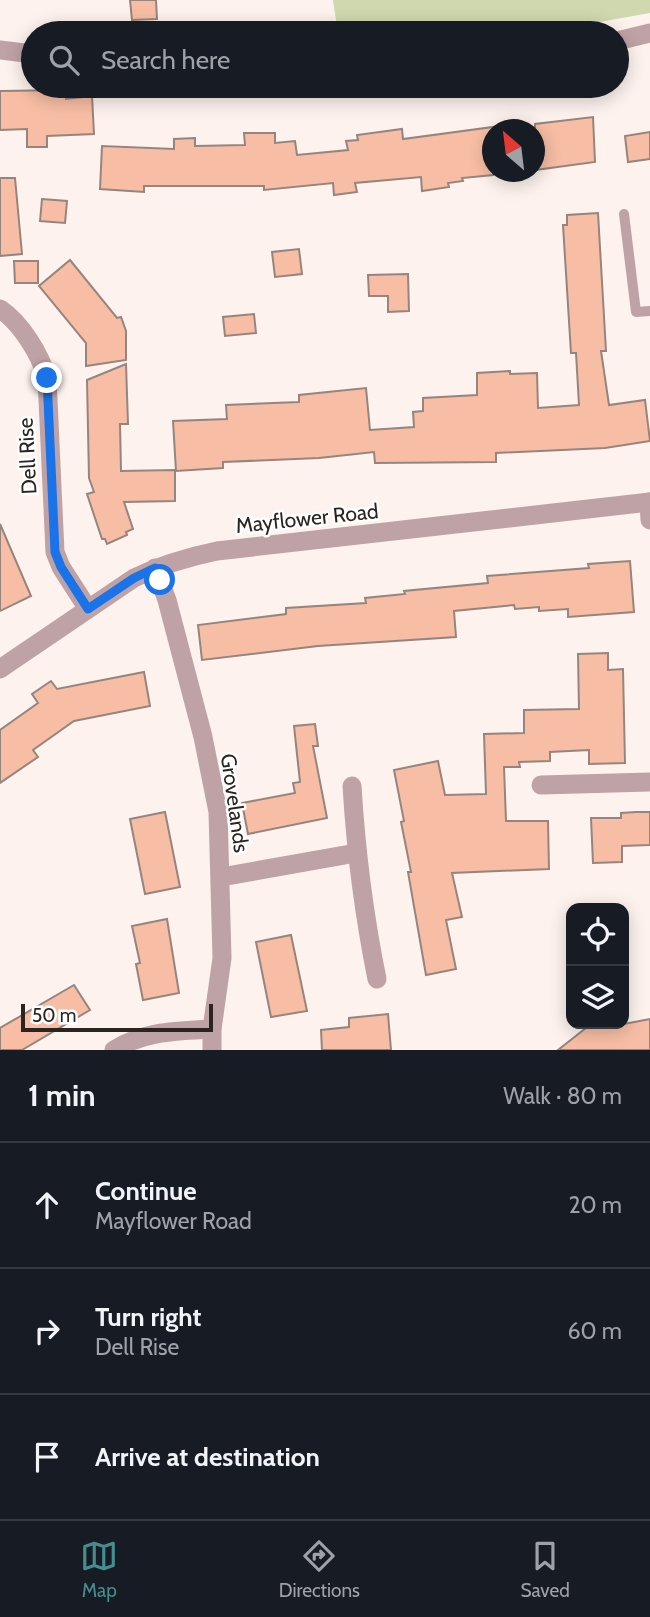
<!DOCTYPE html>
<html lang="en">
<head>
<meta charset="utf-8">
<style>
  body { margin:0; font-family:Cabin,sans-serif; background:#20242c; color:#f1f3f6 }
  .controls { position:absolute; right:21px; bottom:21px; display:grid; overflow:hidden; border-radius:14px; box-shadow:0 4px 18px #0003 }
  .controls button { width:63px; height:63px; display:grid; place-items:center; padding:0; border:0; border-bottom:2px solid #363941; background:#171b24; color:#f1f3f6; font:35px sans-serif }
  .compass { position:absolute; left:482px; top:119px; width:63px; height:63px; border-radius:50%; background:#171b24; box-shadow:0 4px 18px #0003; rotate:332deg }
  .scale { position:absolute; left:21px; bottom:18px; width:192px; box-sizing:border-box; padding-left:7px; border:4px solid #2b2522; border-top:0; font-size:19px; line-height:24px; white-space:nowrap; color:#2b2522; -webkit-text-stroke:5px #fff; paint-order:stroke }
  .stop { position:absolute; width:21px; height:21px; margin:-16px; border:5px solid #1a73e8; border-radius:50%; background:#fff }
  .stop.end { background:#1a73e8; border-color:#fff; box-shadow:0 2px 7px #0008 }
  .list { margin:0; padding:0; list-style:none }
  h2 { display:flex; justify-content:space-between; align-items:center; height:91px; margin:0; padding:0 28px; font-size:30px }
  h2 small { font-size:23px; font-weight:400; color:#9ea1a6 }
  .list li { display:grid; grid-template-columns:46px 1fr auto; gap:21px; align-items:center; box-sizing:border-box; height:126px; padding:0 28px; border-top:2px solid #363941 }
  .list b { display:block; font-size:26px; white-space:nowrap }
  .list p { margin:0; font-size:23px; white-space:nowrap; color:#9ea1a6 }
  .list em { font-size:23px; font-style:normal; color:#9ea1a6 }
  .icon { flex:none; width:38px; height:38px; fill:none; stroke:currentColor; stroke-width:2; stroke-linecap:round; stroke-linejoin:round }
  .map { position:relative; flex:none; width:650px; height:1050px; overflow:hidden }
  .search { position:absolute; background:#171b24; box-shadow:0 4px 18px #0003; left:21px; right:21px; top:21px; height:77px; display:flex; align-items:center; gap:18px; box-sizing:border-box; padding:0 24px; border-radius:38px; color:#9ea1a6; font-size:26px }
  .sheet { height:469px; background:#171b24 }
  nav { display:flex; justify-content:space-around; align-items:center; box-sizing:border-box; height:98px; border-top:2px solid #363941; background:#171b24; font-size:19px; color:#9ea1a6 }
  nav a { display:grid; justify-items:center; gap:4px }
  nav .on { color:#458d8f }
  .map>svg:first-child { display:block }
  .green { fill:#d0d8af }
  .building { fill:#f8bea5; stroke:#95857e; stroke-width:2 }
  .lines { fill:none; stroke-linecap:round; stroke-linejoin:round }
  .service { stroke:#bfa2a5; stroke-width:10 }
  .minor { stroke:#bfa2a5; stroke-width:19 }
  .route { stroke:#1a73e8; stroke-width:9 }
  .labels { text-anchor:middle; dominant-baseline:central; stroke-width:5; stroke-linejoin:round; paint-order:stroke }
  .street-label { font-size:21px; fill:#2b2522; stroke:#fff }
</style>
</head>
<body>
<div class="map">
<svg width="650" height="1050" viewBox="0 0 650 1050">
  <rect width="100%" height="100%" fill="#fdf2ed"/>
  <path class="green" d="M333,0H650V13L554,30L492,33H338Z"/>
  <g class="building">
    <path d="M130,0H156L157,19L132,20Z"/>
    <path d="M66,90V99L92,96L94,134L47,136V147H27V129L0,130V91Z"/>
    <path d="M593,117L595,162L535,170V124Z"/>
    <path d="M493,127V175L462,178L463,181L448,183L449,187L422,191L421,177L355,183L357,192L334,195L333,183L264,190V186H144V192L100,189L102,146L174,149V139L195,138V146L245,145L244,133H275V143L295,141L297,155L348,150L346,141L358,140L357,135L402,129L403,139Z"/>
    <path d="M650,132V159L628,162L625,136Z"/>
    <path d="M0,178H15L22,254L0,256Z"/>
    <path d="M42,199L67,201L65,223L40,221Z"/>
    <path d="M598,213L606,351H601L609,405L645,400L650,441L605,448L496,453V462L375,463L374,452L319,458L223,462V468L176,471L173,421L227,419L226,405L299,402V395L366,388L370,430L414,427L413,412L423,411V398L477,395V373L510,371V374L537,373L538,408L579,405L576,353H571L563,225H567V215Z"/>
    <path d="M299,249L302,274L275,277L272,252Z"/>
    <path d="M70,260L117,318L121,317L126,331V360L86,366V343L39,286Z"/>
    <path d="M14,261H38V283H15Z"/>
    <path d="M408,274L409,311L388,312V296H369L368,275Z"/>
    <path d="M254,314L256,333L225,336L223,317Z"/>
    <path d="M126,364L128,424H120L121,471L175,470V501L124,502L133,529L126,532L127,535L107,544L105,539H102L87,494L94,492L89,478L87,380Z"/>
    <path d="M0,524L31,596L0,611Z"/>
    <path d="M630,561L634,612L568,617V609L539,611V607L515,609L514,605L454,611L456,637L318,646L202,660L198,625L286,614V608L366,603L365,598L405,594L404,591L488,583L487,576L589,568L588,564Z"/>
    <path d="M608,653V670L623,669L625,763L589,764V750L550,752V761L519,762L520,767H504L506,821H548L549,869L452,873L462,917L446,920L456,969L426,975L408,872H411L401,822L404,821L394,770L438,761L445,795L486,794L484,734L524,733V710L579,709L578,654Z"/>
    <path d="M144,672L150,706L74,721L33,750L38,757L0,783V730L38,703L32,694L51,681L57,689Z"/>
    <path d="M315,724L318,746H313L327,818L248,834L242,803L295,793L293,783L300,782L294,726Z"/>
    <path d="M165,812L180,887L145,894L130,819Z"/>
    <path d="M636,812H650V845L622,846V862L593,863L591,818H621V813Z"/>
    <path d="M167,919L179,993L143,1000L136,964L140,963L132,926Z"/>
    <path d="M291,935L307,1011L271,1017L256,942Z"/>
    <path d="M74,985L90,1010L22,1050H0V1028Z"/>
    <path d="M388,1014L391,1050H322L321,1030L349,1027V1018Z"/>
    <path d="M650,1019V1050H558L591,1024H624Z"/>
  </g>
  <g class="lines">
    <path class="service" d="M624,214L636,312L650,311"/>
    <g class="minor">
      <path d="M617,41L650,33"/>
      <path d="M0,50L33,54"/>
      <path d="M0,309C21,323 40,354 47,378L55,552L61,567L88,609"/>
      <path d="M649,502L650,520"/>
      <path d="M155,568L167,600L203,737L218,812L222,958L212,1029V1050"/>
      <path d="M0,669L134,578C161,565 188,557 217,551L650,502"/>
      <path d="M541,785L650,782"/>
      <path d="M352,786C356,852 364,915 377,979"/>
      <path d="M221,877L356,853"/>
      <path d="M114,1050C144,1031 177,1031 212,1029"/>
    </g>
  </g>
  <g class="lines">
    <path class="route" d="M47,378L55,552L61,567L88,609L134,578L155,568L160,580"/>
  </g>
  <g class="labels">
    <g class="street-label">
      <text transform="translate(27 456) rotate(-93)">Dell Rise</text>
      <text transform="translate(307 518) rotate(-6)">Mayflower Road</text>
      <text transform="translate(235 803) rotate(82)">Grovelands</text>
    </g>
  </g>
</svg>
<div class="controls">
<button><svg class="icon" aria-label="locate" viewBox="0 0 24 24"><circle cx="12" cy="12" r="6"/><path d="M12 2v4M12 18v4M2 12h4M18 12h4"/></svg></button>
<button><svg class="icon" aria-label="layers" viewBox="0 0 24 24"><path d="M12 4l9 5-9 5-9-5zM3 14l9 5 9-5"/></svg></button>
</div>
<svg class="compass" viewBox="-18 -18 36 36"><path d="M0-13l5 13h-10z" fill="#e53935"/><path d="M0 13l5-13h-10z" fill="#9ea1a6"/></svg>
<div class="scale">50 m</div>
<div class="stop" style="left:160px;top:580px"></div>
<div class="stop end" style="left:47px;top:378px"></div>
<div class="search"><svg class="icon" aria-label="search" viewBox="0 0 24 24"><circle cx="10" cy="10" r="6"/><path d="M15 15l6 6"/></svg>Search here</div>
</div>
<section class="sheet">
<h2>1 min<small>Walk · 80 m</small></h2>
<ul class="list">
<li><svg class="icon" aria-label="ahead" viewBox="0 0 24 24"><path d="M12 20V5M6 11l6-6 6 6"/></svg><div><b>Continue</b><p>Mayflower Road</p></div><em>20 m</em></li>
<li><svg class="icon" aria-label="right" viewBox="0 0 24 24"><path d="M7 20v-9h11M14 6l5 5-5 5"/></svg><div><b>Turn right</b><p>Dell Rise</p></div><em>60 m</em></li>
<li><svg class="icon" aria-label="arrive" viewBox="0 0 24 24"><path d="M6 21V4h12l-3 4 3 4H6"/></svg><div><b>Arrive at destination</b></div></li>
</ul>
</section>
<nav>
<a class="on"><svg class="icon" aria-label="map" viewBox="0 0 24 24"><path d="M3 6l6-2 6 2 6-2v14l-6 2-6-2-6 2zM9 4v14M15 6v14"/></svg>Map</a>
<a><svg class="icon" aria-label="directions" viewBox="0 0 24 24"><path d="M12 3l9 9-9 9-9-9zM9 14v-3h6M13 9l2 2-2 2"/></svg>Directions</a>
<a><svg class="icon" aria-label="saved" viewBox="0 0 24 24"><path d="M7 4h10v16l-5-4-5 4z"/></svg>Saved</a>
</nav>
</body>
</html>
